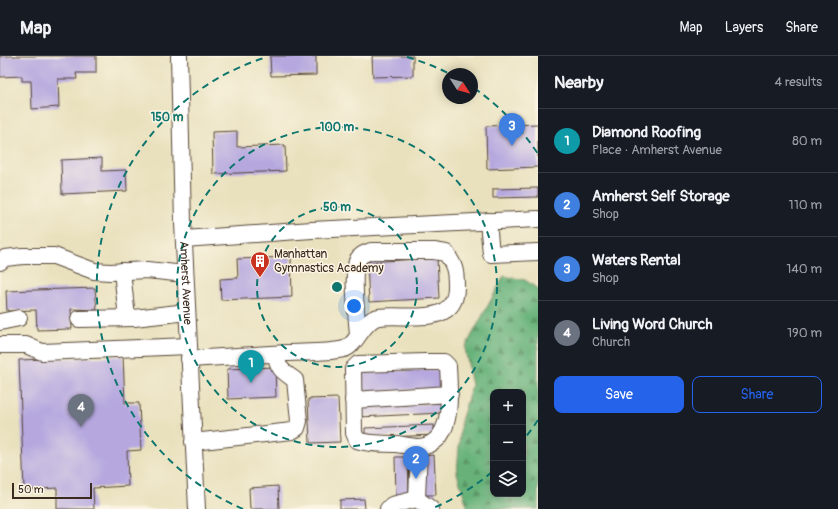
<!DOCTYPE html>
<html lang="en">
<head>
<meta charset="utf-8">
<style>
  body { margin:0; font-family:Pangolin,sans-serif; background:#20242c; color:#f1f3f6 }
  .controls { position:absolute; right:12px; bottom:12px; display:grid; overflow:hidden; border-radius:8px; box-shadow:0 2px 10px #0003 }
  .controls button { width:36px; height:36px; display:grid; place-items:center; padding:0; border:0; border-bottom:1px solid #363941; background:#171b24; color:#f1f3f6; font:20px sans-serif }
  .compass { position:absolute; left:442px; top:12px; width:36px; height:36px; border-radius:50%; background:#171b24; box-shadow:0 2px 10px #0003; rotate:126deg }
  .scale { position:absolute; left:12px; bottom:10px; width:80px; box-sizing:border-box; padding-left:4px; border:2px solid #3b2a1e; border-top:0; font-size:11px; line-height:14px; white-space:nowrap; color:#3b2a1e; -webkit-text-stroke:3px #fcf5e5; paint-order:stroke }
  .you { position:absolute; left:354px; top:250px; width:14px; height:14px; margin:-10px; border:3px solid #fff; border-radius:50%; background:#1a73e8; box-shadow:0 0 0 6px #1a73e833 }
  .badge { display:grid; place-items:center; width:26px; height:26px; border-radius:50%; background:#2563eb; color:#fff; font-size:13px; font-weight:700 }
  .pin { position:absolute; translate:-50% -33px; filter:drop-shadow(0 1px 2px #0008) }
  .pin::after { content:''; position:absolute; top:21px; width:14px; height:12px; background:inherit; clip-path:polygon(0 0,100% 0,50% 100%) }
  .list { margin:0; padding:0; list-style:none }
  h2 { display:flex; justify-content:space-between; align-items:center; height:52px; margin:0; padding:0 16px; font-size:17px }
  h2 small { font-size:13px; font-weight:400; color:#9ea1a6 }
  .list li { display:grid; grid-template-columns:26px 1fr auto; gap:12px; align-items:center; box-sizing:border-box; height:64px; padding:0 16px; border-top:1px solid #363941 }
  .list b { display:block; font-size:15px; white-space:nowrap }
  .list p { margin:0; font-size:13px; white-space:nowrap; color:#9ea1a6 }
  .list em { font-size:13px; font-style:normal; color:#9ea1a6 }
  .actions { display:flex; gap:8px; padding:12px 16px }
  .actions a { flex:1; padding:9px 0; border:1px solid #2563eb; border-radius:8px; text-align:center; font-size:14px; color:#2563eb }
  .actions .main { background:#2563eb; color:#fff }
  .icon { flex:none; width:22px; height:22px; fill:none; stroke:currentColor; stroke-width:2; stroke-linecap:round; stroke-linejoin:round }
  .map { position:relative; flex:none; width:538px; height:453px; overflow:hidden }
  header { display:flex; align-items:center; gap:24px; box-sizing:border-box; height:56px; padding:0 20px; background:#171b24; border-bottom:1px solid #363941 }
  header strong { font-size:19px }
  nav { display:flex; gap:22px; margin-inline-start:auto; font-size:14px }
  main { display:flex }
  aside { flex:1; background:#171b24 }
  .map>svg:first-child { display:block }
  .forest { fill:url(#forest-firs); stroke:#526e4c; fill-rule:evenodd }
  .building { fill:#b6a8df }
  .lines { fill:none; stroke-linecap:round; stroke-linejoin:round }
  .minor-casing { stroke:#554536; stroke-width:18 }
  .minor { stroke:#fff; stroke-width:16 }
  .ring { fill:none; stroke:#0f766e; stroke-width:2; stroke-dasharray:7 5 }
  .labels { text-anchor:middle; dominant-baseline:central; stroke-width:3; stroke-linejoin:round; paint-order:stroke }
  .poi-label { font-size:12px; fill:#3b2a1e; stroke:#fcf5e5; text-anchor:start }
  .street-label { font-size:12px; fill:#3b2a1e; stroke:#fcf5e5 }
  .centre { fill:#0f766e; stroke:#fcf5e5; stroke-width:2 }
  .ring-label { font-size:12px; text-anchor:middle; font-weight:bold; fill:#0f766e; stroke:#fcf5e5; stroke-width:3; stroke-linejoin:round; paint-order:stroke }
</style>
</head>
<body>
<header>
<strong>Map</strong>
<nav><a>Map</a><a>Layers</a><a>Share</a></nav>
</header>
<main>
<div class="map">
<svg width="538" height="453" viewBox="0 0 538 453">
  <defs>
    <pattern id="forest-firs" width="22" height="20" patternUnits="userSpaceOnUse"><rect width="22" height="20" fill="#68b27a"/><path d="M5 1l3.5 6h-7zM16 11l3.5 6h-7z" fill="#579163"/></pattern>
  </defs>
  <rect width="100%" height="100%" fill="#fcf5e5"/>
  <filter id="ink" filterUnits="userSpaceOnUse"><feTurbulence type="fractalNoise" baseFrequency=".025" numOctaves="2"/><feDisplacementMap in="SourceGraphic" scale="8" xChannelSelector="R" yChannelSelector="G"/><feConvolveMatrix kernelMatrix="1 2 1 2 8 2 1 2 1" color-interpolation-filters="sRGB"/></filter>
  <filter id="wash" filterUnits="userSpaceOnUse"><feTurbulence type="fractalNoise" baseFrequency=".012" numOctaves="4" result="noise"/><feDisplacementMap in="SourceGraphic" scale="16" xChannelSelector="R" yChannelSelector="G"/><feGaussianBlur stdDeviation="0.9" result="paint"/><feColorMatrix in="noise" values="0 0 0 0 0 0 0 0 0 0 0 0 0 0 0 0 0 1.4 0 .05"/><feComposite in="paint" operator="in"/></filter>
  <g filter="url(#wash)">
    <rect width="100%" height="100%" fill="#e9e1be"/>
    <path class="forest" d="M504,220L525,224L538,233V453H468L457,417L461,365L472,329L465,292ZM493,336H523V438H493Z"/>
    <g id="blocks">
      <g class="building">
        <path d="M0,0H96V17H76L77,23H58L59,51L32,53L31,25H22V20L0,21Z"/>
        <path d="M270,0H316V19L271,20Z"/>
        <path d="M372,0H413V20L373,21Z"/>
        <path d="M538,68V111L487,113L486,70Z"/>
        <path d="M237,75V91L285,89L286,115L213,118L212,76Z"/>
        <path d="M102,102V115L126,114L127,135L62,138L61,104Z"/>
        <path d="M538,132V141L493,142V133Z"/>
        <path d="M291,201L292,241L221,244L220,223L238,222L237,203Z"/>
        <path d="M437,202L439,242L369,246L367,206Z"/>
        <path d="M95,232L97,254L71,253L72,273L37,274L36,254L7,255L6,235Z"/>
        <path d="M123,300L125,347H139L141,394L127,395L128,430L93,432L94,453H57V432L24,434L19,304Z"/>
        <path d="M275,311L276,341L228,343L227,313Z"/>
        <path d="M446,313L447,332L358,336L357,316Z"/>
        <path d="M338,342L340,386L310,387L308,343Z"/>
        <path d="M442,347V357L359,361V351Z"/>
        <path d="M434,369V379L365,382V372Z"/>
        <path d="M434,399L436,439H424L422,400Z"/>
        <path d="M395,401H408L409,440H396Z"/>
        <path d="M278,430L279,453H250L249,432Z"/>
        <path d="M364,443L365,453H340V444Z"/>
      </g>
    </g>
  </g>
  <g filter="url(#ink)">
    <use href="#blocks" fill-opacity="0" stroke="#554536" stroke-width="1"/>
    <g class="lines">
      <defs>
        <g id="minor">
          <path id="s1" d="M179,0L183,167L197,453"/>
          <path d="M488,165L491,198L538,196"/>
          <path d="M184,183L312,174L538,163"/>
          <path d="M0,206L5,202L23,200H54L94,215L110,216L147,214L185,218"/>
          <path d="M122,215L127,262"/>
          <path d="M79,263L134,262L187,256"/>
          <path d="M0,266L19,262"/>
          <path d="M0,289H26L42,296L189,290"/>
          <path d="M189,303C222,301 254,299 287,297C305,296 326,297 344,293C357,290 363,263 379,261C405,257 456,272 456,231C456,215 455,210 446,197L434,195H371C366,197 361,198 358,203C351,215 357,263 358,279"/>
          <path d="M426,306H444L448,310C449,335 456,388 419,391C412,391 404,389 397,388C383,387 370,389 357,384L354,377L353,313L358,308Z"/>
          <path d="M353,344L450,338"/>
          <path d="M193,386L292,375L297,372L299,365L295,324C284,316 277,313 276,298"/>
          <path d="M419,391L417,443L431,453"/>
          <path d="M388,453L392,449L417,443"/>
        </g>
      </defs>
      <use href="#minor" class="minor-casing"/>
      <use href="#minor" class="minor"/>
    </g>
  </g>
  <g class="ring">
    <circle cx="337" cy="231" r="80"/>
    <circle cx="337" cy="231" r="160"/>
    <path d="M538 364A241 241 0 0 1 524 383M492 416A241 241 0 0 1 431 453M243 453A241 241 0 0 1 267 1M407 1A241 241 0 0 1 448 17M474 32A241 241 0 0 1 538 98"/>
  </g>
  <defs>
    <symbol id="building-pin" viewBox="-11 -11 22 30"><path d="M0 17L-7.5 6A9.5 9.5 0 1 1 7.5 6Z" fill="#c8321e" stroke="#fcf5e5"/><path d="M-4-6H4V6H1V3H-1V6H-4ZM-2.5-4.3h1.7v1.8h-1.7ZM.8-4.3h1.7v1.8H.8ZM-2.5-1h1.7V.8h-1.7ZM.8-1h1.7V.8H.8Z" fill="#fff"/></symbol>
  </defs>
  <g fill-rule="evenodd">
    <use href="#building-pin" x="249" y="194" width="22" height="30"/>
  </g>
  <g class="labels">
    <g class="poi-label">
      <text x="274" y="198">Manhattan<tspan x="274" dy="14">Gymnastics Academy</tspan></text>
    </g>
    <g class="street-label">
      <text stroke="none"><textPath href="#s1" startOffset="227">Amherst Avenue</textPath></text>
    </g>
  </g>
  <circle cx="337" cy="231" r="6" class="centre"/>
  <g class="ring-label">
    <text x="167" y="65">150 m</text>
    <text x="337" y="75">100 m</text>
    <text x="337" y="155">50 m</text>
  </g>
</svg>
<div class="controls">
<button>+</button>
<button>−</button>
<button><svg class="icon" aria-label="layers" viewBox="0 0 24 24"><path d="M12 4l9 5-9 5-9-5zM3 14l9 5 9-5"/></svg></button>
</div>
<svg class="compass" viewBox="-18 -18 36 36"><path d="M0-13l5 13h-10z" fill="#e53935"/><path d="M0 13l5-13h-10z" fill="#9ea1a6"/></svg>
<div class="scale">50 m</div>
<div class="you"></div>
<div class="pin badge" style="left:251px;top:327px;background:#0f9aa8">1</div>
<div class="pin badge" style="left:416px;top:423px;background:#3f7fe0">2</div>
<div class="pin badge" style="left:512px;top:90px;background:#3f7fe0">3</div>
<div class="pin badge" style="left:81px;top:371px;background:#6b7280">4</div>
</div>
<aside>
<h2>Nearby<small>4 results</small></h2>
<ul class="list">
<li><span class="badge" style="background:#0f9aa8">1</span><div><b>Diamond Roofing</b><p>Place · Amherst Avenue</p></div><em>80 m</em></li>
<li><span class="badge" style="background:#3f7fe0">2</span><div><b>Amherst Self Storage</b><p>Shop</p></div><em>110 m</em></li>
<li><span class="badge" style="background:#3f7fe0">3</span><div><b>Waters Rental</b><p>Shop</p></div><em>140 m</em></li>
<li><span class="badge" style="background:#6b7280">4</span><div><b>Living Word Church</b><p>Church</p></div><em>190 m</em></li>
</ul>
<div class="actions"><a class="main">Save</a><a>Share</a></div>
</aside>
</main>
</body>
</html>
